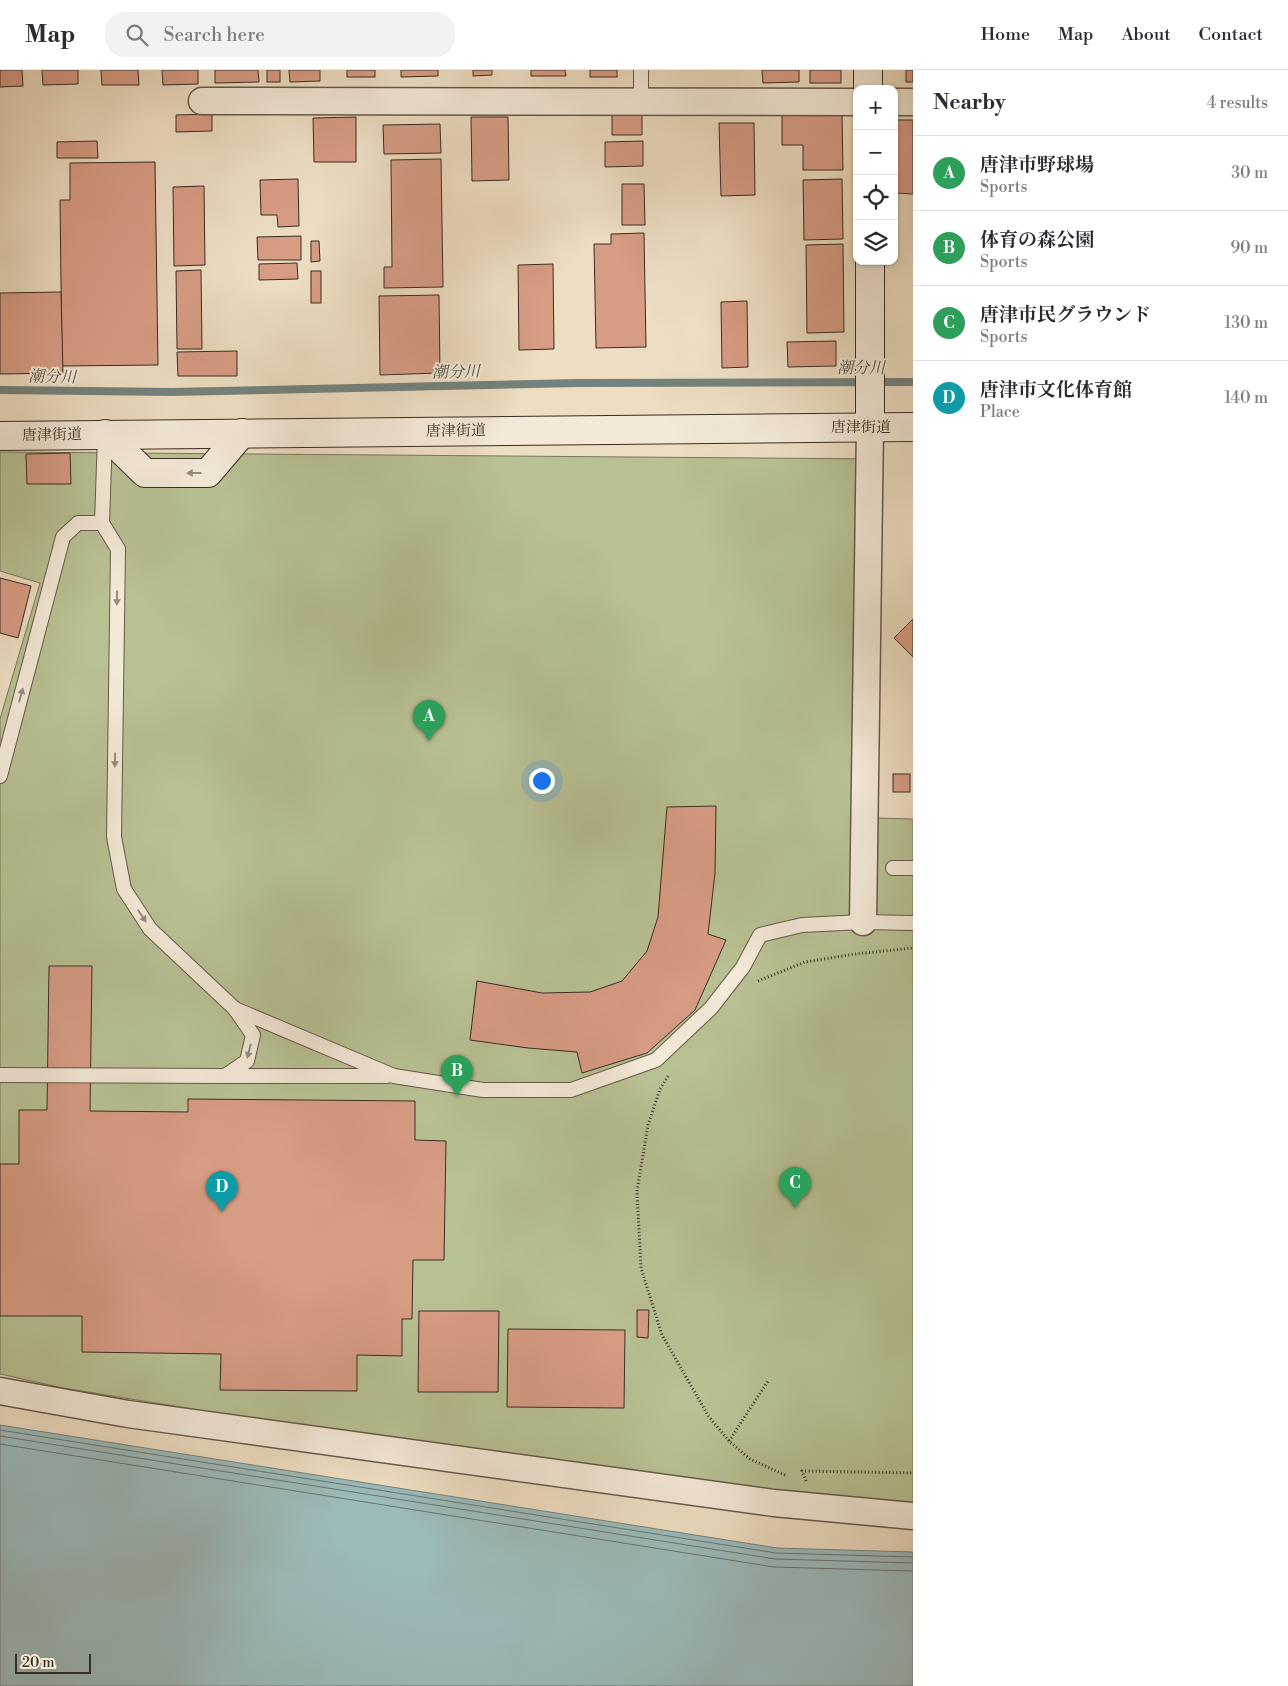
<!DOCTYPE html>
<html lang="en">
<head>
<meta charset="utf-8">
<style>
  body { margin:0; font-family:"Libre Bodoni","Noto Serif JP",serif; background:#f2f2f3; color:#2b2b33 }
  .controls { position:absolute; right:15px; top:15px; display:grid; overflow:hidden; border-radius:10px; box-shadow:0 1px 4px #0004 }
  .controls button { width:45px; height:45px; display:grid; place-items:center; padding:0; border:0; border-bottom:1px solid #e1e1e2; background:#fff; color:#2b2b33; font:25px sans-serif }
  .scale { position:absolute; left:15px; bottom:12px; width:76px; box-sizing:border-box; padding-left:5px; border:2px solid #382e24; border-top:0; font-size:14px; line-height:18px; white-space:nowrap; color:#382e24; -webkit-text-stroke:4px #f3e9d7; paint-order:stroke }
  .you { position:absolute; left:541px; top:710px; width:18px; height:18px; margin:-12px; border:4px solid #fff; border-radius:50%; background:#1a73e8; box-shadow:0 0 0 8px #1a73e833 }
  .badge { display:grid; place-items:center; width:32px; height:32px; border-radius:50%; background:#8f2418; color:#fff; font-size:16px; font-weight:700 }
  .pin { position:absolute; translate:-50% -41px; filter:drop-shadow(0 1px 2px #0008) }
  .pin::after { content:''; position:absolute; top:26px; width:18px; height:15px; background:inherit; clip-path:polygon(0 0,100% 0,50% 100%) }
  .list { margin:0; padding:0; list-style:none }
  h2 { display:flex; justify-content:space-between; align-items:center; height:65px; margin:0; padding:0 20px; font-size:21px }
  h2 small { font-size:16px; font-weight:400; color:#7c7c81 }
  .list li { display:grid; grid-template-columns:32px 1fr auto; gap:15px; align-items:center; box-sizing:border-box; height:75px; padding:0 20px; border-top:1px solid #e1e1e2 }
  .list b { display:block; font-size:19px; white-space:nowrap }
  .list p { margin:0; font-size:16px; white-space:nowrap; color:#7c7c81 }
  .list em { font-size:16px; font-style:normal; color:#7c7c81 }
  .icon { flex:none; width:28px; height:28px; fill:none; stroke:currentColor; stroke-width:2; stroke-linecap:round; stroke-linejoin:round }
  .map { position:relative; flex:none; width:913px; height:1616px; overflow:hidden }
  header { display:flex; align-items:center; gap:30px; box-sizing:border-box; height:70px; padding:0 25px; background:#fff; border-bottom:1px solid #e1e1e2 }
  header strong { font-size:24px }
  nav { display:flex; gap:28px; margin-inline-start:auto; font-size:18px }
  .search { width:350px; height:45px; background:#f2f2f3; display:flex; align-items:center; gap:12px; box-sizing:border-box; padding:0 18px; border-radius:20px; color:#7c7c81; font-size:19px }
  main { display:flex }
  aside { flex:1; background:#fff }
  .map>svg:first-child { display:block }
  .green { fill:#b8c193; stroke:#78785c }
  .water { fill:#9bbaba; stroke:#73827e }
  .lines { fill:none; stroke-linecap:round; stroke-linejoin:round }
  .shore { stroke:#6a746f; stroke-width:1 }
  .stream { stroke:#73827e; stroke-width:8 }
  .building { fill:#d79c84; stroke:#382e24 }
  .lane-casing { stroke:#655a4b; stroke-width:16 }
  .street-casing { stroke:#655a4b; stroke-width:29 }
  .secondary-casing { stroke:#382e24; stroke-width:30 }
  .path { stroke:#382e24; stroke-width:3; stroke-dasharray:1 2.5; stroke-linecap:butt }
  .lane { stroke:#f3e9d7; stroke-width:14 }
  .street { stroke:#f3e9d7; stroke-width:26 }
  .secondary { stroke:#f3e9d7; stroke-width:28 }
  .oneway { fill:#968c7e }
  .labels { text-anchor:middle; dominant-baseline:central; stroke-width:4; stroke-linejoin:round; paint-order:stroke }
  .street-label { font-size:15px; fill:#382e24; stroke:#f3e9d7 }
  .water-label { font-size:16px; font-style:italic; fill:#51514a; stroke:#f3e9d7 }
</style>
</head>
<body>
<header>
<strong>Map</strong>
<div class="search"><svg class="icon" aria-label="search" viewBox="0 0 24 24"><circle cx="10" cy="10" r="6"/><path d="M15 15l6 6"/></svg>Search here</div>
<nav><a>Home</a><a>Map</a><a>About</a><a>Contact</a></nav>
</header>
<main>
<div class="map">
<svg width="913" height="1616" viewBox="0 0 913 1616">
  <rect width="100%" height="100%" fill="#edddc1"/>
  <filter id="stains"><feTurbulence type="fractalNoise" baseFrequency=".004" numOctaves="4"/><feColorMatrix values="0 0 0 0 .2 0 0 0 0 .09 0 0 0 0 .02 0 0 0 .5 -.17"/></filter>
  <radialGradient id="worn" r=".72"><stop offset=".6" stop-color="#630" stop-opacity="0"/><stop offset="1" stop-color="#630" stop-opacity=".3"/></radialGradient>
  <path class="green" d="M0,382L882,389L875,748L913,749V1438L385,1370L63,1318L0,1304V649L40,513L0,501Z"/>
  <path class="water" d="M0,1355L777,1478L913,1482V1616H0Z"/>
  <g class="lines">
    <g class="shore">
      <path d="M0,1360L776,1483L913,1487"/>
      <path d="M0,1366L775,1489L913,1493"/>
      <path d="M0,1374L774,1497L913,1501"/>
    </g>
    <path class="stream" d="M0,320L172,322L579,313L913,312"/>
  </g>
  <g class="building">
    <path d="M0,0H22L23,16L0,17Z"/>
    <path d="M42,0H78V14L43,15Z"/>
    <path d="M101,0H138L139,15H102Z"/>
    <path d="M162,0H198V14L163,15Z"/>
    <path d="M215,0H258L259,12L215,13Z"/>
    <rect x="267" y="0" width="13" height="12"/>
    <path d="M289,0H320V11L290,12Z"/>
    <rect x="347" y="0" width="28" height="7"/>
    <path d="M401,0H438V6L401,7Z"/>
    <path d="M473,0H492V5L473,6Z"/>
    <path d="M531,0H565L566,6H531Z"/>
    <rect x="590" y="0" width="27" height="7"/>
    <path d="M762,0H799V12L763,13Z"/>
    <rect x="810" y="0" width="31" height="13"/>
    <rect x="906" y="0" width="7" height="12"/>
    <path d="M212,44V61L176,62V45Z"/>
    <path d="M642,44V65H612V45Z"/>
    <path d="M842,44L843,100H803V75H782V45Z"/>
    <path d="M356,47V92H314L313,48Z"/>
    <path d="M471,47H508L509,110L472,111Z"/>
    <path d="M896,50H913V124L895,123Z"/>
    <path d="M719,53H754L755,125L721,126Z"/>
    <path d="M440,54L441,83L384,84L383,55Z"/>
    <path d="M97,71L98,88H57V72Z"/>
    <path d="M643,71V96L605,97V72Z"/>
    <path d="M441,89L443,217L384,218V197H392L391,90Z"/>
    <path d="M155,92L158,295L62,296L60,130H70V93Z"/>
    <path d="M298,109L299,156L278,157L277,145H261L260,110Z"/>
    <path d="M842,109L843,169L804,170L803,110Z"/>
    <path d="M622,114H644L645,155H622Z"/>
    <path d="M204,116L205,195L174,196L173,117Z"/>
    <path d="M644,163L646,277L596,278L594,174H611V164Z"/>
    <path d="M301,166V190H258L257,167Z"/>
    <path d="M311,171H319L320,191L311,192Z"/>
    <path d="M843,174L844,262L807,263L806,175Z"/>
    <path d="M297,193L298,209L259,210V194Z"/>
    <path d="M553,194L554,279L519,280L518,195Z"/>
    <path d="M201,200L202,279H177L176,201Z"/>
    <rect x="311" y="201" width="10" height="32"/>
    <path d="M61,222L63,303L0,304V223Z"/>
    <path d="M439,225L440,303L380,305L379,226Z"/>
    <path d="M747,231L748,297L722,298L721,232Z"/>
    <path d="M836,271V296L788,297L787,272Z"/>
    <path d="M237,281V306H178L177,282Z"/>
    <path d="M70,383L71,414H27L26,384Z"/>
    <path d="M0,508L31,516L18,568L0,563Z"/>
    <path d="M913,549V587L894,568Z"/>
    <rect x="893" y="704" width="17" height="18"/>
    <path d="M716,736L715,803L708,864L726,870L695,940L647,983L582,1003L577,982L528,978L470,970L477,911L542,923L590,922L622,911L647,881L658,847L667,737Z"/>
    <path d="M49,896H92L90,1041L188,1042V1029L415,1031V1070L446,1071L444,1190H413L412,1249H402V1286L357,1285V1321L220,1320L221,1284L82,1282V1246H0V1094H19V1040H47Z"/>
    <path d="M637,1240H649L648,1268L637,1267Z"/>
    <path d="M419,1241H499L498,1322H418Z"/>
    <path d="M508,1259L625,1260L624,1338L507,1337Z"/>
  </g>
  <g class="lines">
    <defs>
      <g id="lane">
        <path d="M641,0V32"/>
        <path d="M102,453L105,365"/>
        <path d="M0,706L63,467L78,453H102L118,479L114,767L124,819L150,859L235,939L253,965L247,991L225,1006L0,1005"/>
        <path d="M893,798H913"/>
        <path d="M235,939L394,1006L483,1020H571L656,990L711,938L743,897L760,865L802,855L863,852L913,853"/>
        <path d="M225,1006H387"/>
      </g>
      <g id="street">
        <path d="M202,31L857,32"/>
        <path d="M894,32H913"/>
        <path d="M863,852L870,356"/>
        <path d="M0,1321L128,1344L774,1433L913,1446"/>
      </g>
      <g id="secondary">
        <path d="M868,0V19"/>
        <path d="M870,356V191"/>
        <path d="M105,364L145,403H208L242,363"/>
        <path d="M0,366L913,357"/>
      </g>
    </defs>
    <use href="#lane" class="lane-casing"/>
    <use href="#street" class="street-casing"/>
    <use href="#secondary" class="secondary-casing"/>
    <g class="path">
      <path d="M758,911L805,892L855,884L913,878"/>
      <path d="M668,1006L660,1019L648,1055L637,1121L641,1198L662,1265L709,1347L729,1371L750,1389L787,1406"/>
      <path d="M729,1371L768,1311"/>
      <path d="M806,1411L802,1401L913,1403"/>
    </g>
    <use href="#lane" class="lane"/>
    <use href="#street" class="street"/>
    <use href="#secondary" class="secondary"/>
  </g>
  <defs><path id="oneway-solid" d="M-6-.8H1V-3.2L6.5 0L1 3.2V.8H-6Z" transform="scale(1.25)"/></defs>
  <g class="oneway">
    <use href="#oneway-solid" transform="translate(194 403) rotate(180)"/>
    <use href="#oneway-solid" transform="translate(117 528) rotate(91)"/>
    <use href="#oneway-solid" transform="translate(21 625) rotate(-75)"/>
    <use href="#oneway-solid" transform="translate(115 690) rotate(91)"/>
    <use href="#oneway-solid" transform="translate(142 846) rotate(56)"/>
    <use href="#oneway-solid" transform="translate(249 981) rotate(104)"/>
  </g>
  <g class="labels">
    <g class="street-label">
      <text x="861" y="357">唐津街道</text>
      <text transform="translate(456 361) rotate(-1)">唐津街道</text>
      <text transform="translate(52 365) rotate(-1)">唐津街道</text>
    </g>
    <g class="water-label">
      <text x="861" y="298">潮分川</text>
      <text transform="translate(456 302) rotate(-1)">潮分川</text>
      <text transform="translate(52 307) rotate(1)">潮分川</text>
    </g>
  </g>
  <rect width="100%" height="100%" filter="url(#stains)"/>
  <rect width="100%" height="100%" fill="url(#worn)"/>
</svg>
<div class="controls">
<button>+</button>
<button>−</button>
<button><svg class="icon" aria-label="locate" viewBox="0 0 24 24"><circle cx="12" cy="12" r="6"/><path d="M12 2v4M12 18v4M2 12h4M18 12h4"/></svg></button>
<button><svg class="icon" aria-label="layers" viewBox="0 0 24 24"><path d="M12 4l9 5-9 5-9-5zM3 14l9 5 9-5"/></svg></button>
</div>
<div class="scale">20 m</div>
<div class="you"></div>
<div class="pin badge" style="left:429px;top:671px;background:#2e9e5b">A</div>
<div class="pin badge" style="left:457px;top:1026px;background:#2e9e5b">B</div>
<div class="pin badge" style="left:795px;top:1138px;background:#2e9e5b">C</div>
<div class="pin badge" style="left:222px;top:1142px;background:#0f9aa8">D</div>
</div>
<aside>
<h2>Nearby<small>4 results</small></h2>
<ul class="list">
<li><span class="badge" style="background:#2e9e5b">A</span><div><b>唐津市野球場</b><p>Sports</p></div><em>30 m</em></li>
<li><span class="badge" style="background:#2e9e5b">B</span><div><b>体育の森公園</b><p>Sports</p></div><em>90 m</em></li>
<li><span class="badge" style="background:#2e9e5b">C</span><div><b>唐津市民グラウンド</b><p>Sports</p></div><em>130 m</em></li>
<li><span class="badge" style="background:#0f9aa8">D</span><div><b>唐津市文化体育館</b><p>Place</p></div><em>140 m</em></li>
</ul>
</aside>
</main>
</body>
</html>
